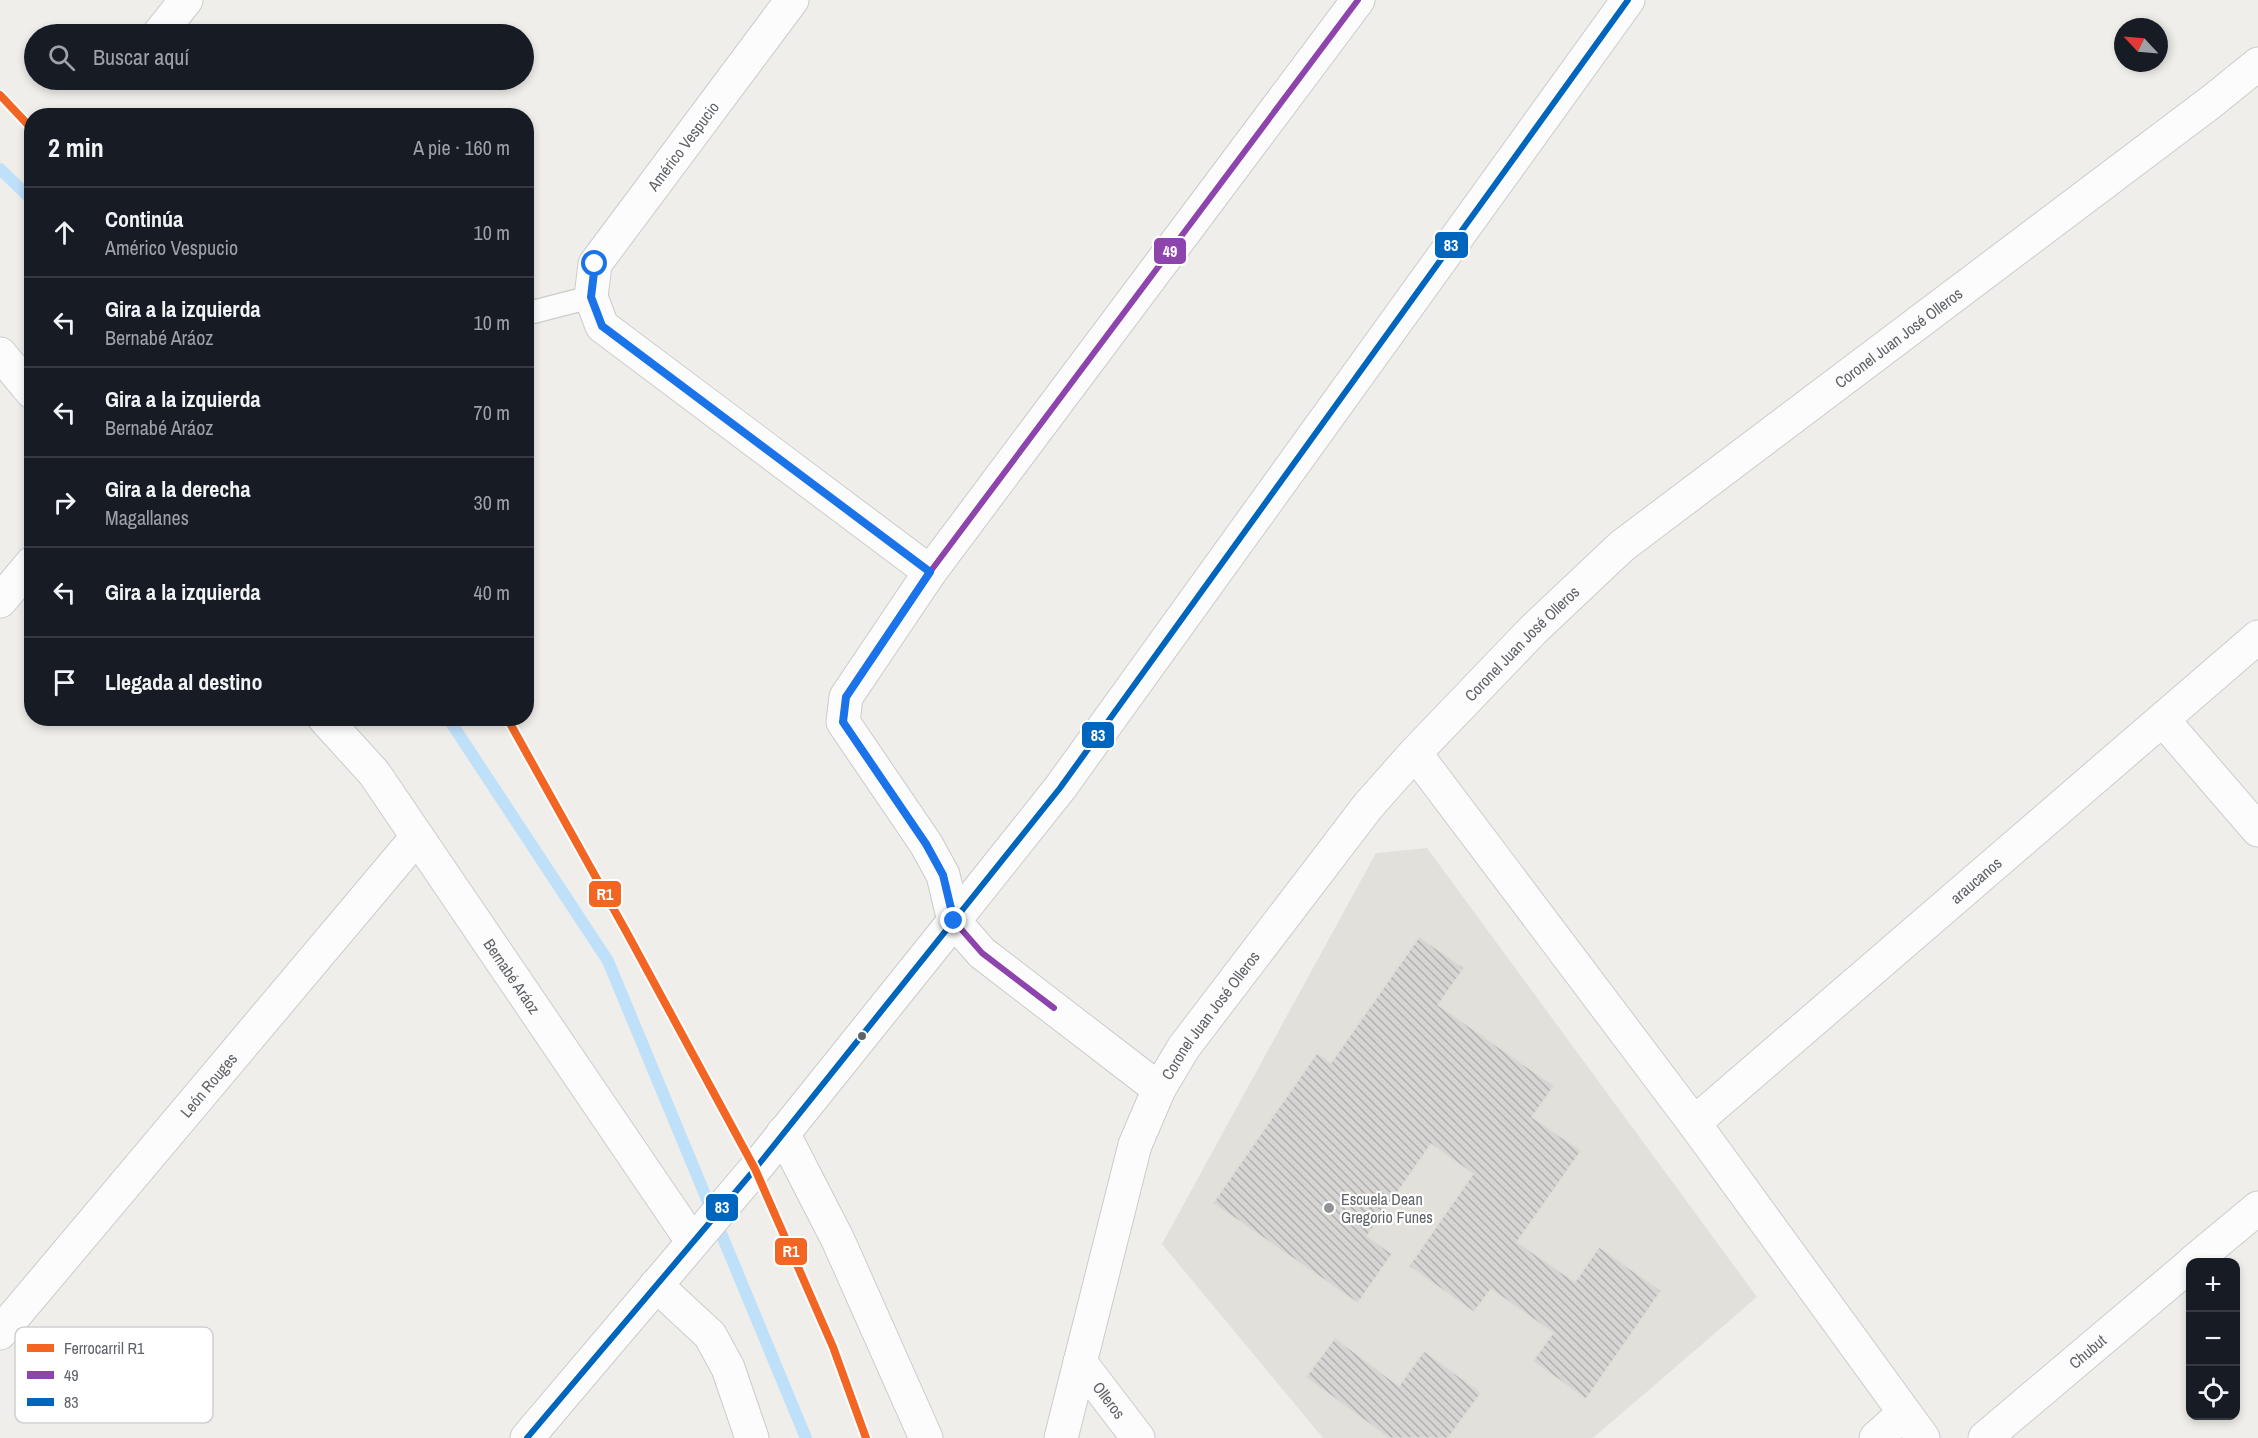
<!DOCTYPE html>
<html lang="es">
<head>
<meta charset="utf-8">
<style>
  body { margin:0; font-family:"Archivo Narrow",sans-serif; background:#20242c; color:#f1f3f6 }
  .controls { position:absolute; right:18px; bottom:18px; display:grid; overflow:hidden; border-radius:12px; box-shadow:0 3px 9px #0003 }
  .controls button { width:54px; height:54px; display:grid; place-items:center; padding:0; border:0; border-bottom:2px solid #363941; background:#171b24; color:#f1f3f6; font:30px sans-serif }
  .compass { position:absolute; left:2114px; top:18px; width:54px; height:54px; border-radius:50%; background:#171b24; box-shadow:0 3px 9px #0003; rotate:296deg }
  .stop { position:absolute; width:18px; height:18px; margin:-14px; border:4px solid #1a73e8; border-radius:50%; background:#fff }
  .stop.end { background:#1a73e8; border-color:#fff; box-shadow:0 2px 6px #0008 }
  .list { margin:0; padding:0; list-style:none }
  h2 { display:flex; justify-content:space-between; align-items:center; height:78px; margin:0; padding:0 24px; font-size:26px }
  h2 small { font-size:20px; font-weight:400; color:#9ea1a6 }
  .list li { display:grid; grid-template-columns:39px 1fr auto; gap:18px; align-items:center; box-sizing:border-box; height:90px; padding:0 24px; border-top:2px solid #363941 }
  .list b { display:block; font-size:22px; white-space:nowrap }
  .list p { margin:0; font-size:20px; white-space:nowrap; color:#9ea1a6 }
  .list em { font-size:20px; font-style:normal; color:#9ea1a6 }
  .icon { flex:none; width:33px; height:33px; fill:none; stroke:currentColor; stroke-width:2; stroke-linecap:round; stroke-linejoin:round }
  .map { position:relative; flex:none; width:2258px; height:1438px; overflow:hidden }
  .search { position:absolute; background:#171b24; box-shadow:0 3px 9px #0003; left:24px; top:24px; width:510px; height:66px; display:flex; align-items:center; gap:15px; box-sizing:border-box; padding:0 21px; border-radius:33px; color:#9ea1a6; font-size:22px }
  .panel { position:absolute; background:#171b24; box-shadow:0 3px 9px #0003; left:24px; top:108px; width:510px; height:618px; border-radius:24px }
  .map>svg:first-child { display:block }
  .education { fill:#e2e0da }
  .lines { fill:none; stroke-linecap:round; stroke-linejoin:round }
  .stream { stroke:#bfe0f9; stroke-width:12 }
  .building { fill:url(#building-back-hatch); stroke:#deddd9; stroke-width:1.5 }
  .service-casing { stroke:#cbcccc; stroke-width:25 }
  .minor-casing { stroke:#cbcccc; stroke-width:35 }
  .secondary-casing { stroke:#cacacb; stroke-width:35 }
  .service { stroke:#fdfcfc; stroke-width:22 }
  .minor { stroke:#fdfcfc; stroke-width:33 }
  .secondary { stroke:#fdfcfc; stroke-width:33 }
  .bus-1-casing { stroke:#fff; stroke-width:10 }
  .bus-2-casing { stroke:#fff; stroke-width:10 }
  .bus-1 { stroke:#8e44ad; stroke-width:6 }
  .bus-2 { stroke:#0065bd; stroke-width:6 }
  .rail-1-casing { stroke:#fff; stroke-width:12 }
  .rail-1 { stroke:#f26522; stroke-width:8 }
  .route { stroke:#1a73e8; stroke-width:8 }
  .bus-dot { fill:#5f6368; stroke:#fff; stroke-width:2 }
  .poi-dot { fill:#919496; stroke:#fff; stroke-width:2 }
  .labels { text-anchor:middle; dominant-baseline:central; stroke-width:4.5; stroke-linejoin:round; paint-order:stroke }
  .street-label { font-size:16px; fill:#5f6368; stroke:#fff }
  .poi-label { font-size:16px; fill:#5f6368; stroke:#fff; text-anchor:start }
  .key { fill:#fff; stroke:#cfd0d2; stroke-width:1.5 }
  .key-label { font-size:16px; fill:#5f6368 }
  .line-badge { stroke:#fff; stroke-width:2 }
  .badge-label { font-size:16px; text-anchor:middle; font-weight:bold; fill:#fff }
</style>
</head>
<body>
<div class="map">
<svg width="2258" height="1438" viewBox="0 0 2258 1438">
  <defs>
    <pattern id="building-back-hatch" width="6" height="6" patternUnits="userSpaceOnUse" patternTransform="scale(1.5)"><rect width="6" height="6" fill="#d6d5d3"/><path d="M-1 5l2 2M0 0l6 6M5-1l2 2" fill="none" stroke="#b1b0af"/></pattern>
  </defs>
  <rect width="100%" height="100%" fill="#efeeea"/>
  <path class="education" d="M1427,848L1757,1297L1593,1438H1323L1162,1244L1376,853Z"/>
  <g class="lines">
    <g class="stream">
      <path d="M0,169L32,200"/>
      <path d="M448,718L608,961L806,1438"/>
    </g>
  </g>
  <g class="building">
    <path d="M1419,937L1464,968L1438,1005L1554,1086L1532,1117L1581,1151L1517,1242L1575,1282L1599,1247L1661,1291L1586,1399L1533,1361L1553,1333L1491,1289L1474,1312L1409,1266L1473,1174L1431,1144L1367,1236L1392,1254L1358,1303L1213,1203L1317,1053L1331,1063Z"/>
    <path d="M1335,1338L1399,1386L1424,1351L1481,1393L1448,1438H1389L1306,1377Z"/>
  </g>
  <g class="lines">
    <defs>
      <path id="service" d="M526,307L533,312L591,297"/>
      <g id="minor">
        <path d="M792,0L595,264L591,297L602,326L930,572"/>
        <path d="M159,34L186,0"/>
        <path d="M0,354L32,392"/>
        <path d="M0,601L32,563"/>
        <path id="s1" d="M324,718L374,773L692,1241"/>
        <path d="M2163,720L2258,830"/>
        <path d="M1415,753L1694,1123L1923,1438"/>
        <path d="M1159,1089L982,953L954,921L1060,788L1628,0"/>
        <path id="s2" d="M1694,1123L2258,637"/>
        <path d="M783,1133L838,1240L926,1438"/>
        <path d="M2193,1262L2258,1208"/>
        <path d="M656,1285L710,1335L728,1368L752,1438"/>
        <path id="s3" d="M0,1333L417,837"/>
        <path id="s4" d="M1080,1362L1138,1438"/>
        <path id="s5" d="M1061,1438L1135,1145L1159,1089L1184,1047L1368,806L1415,753L1533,630L1622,546L2211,102L2258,64"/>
        <path d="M1876,1438L1904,1413"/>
        <path id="s6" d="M1985,1438L2190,1265"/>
      </g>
      <path id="secondary" d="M527,1438L755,1169L954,921L943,875L926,844L843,722L846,697L930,572L1358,0"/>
    </defs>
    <use href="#service" class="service-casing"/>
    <use href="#minor" class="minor-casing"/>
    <use href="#secondary" class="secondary-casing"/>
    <use href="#service" class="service"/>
    <use href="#minor" class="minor"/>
    <use href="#secondary" class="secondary"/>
    <defs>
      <path id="bus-1" d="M1054,1008L982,953L954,921L943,875L926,844L843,722L846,697L930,572L1358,0"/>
      <path id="bus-2" d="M527,1438L755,1169L1060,788L1628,0"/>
    </defs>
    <use href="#bus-1" class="bus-1-casing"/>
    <use href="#bus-2" class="bus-2-casing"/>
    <use href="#bus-1" class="bus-1"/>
    <use href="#bus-2" class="bus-2"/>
    <defs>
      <g id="rail-1">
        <path d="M0,95L32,129"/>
        <path d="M507,718L627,933L755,1169L833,1347L866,1438"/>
      </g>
    </defs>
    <use href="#rail-1" class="rail-1-casing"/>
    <use href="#rail-1" class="rail-1"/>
  </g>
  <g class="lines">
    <path class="route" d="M595,264L591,297L602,326L930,572L846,697L843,722L926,844L943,875L954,921"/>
  </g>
  <circle class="bus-dot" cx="862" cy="1036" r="5"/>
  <circle class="poi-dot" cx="1329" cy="1208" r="6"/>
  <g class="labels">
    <g class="street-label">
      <text transform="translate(683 146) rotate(-53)">Américo Vespucio</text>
      <text stroke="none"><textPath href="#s5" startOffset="1425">Coronel Juan José Olleros</textPath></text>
      <text stroke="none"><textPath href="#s5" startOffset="939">Coronel Juan José Olleros</textPath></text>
      <text stroke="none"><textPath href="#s2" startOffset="372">araucanos</textPath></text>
      <text stroke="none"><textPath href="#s1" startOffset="320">Bernabé Aráoz</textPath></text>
      <text stroke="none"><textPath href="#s5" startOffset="453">Coronel Juan José Olleros</textPath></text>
      <text stroke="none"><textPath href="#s3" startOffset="324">León Rouges</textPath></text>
      <text stroke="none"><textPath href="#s6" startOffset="134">Chubut</textPath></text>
      <text stroke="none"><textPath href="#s4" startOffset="48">Olleros</textPath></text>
    </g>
    <g class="poi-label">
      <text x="1341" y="1199">Escuela Dean<tspan x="1341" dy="18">Gregorio Funes</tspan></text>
    </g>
  </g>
  <rect x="15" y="1327" width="198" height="96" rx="9" class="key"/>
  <rect x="27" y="1344" width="27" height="8" fill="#f26522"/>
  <rect x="27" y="1371" width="27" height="8" fill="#8e44ad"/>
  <rect x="27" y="1398" width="27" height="8" fill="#0065bd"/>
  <g class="key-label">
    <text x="64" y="1354">Ferrocarril R1</text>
    <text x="64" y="1381">49</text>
    <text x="64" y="1408">83</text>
  </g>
  <g class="line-badge">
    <rect x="1434" y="231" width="35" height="28" rx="6" fill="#0065bd"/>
    <rect x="1153" y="237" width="34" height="28" rx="6" fill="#8e44ad"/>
    <rect x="1081" y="721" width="34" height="28" rx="6" fill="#0065bd"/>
    <rect x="588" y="880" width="34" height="28" rx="6" fill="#f26522"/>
    <rect x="705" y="1193" width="34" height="29" rx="6" fill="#0065bd"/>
    <rect x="774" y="1237" width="34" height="29" rx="6" fill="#f26522"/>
  </g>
  <g class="badge-label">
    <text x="1451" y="251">83</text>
    <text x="1170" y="257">49</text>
    <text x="1098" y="741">83</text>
    <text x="605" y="900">R1</text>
    <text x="722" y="1213">83</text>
    <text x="791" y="1257">R1</text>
  </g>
</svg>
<div class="controls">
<button>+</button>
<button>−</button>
<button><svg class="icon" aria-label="locate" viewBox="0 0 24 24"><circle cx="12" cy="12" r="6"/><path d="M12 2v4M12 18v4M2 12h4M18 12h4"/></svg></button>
</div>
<svg class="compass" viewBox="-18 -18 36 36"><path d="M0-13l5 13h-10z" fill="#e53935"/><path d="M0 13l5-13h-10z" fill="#9ea1a6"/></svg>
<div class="stop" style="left:595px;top:264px"></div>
<div class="stop end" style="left:954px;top:921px"></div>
<div class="search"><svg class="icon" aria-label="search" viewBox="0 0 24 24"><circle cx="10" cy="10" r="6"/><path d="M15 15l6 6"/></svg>Buscar aquí</div>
<section class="panel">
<h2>2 min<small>A pie · 160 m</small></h2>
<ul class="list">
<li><svg class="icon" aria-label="ahead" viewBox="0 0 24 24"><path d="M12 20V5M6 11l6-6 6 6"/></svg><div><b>Continúa</b><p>Américo Vespucio</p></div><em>10 m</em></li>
<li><svg class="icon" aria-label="left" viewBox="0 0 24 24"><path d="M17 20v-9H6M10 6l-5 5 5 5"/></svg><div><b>Gira a la izquierda</b><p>Bernabé Aráoz</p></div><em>10 m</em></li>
<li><svg class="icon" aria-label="left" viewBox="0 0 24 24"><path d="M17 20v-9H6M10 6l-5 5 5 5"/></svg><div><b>Gira a la izquierda</b><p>Bernabé Aráoz</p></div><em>70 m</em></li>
<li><svg class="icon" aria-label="right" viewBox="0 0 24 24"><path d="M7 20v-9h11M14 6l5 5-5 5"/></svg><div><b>Gira a la derecha</b><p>Magallanes</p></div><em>30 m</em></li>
<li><svg class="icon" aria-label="left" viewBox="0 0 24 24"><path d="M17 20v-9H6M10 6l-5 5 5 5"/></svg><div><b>Gira a la izquierda</b></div><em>40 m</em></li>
<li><svg class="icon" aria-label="arrive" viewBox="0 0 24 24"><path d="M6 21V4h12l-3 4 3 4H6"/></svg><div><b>Llegada al destino</b></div></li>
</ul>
</section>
</div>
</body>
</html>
